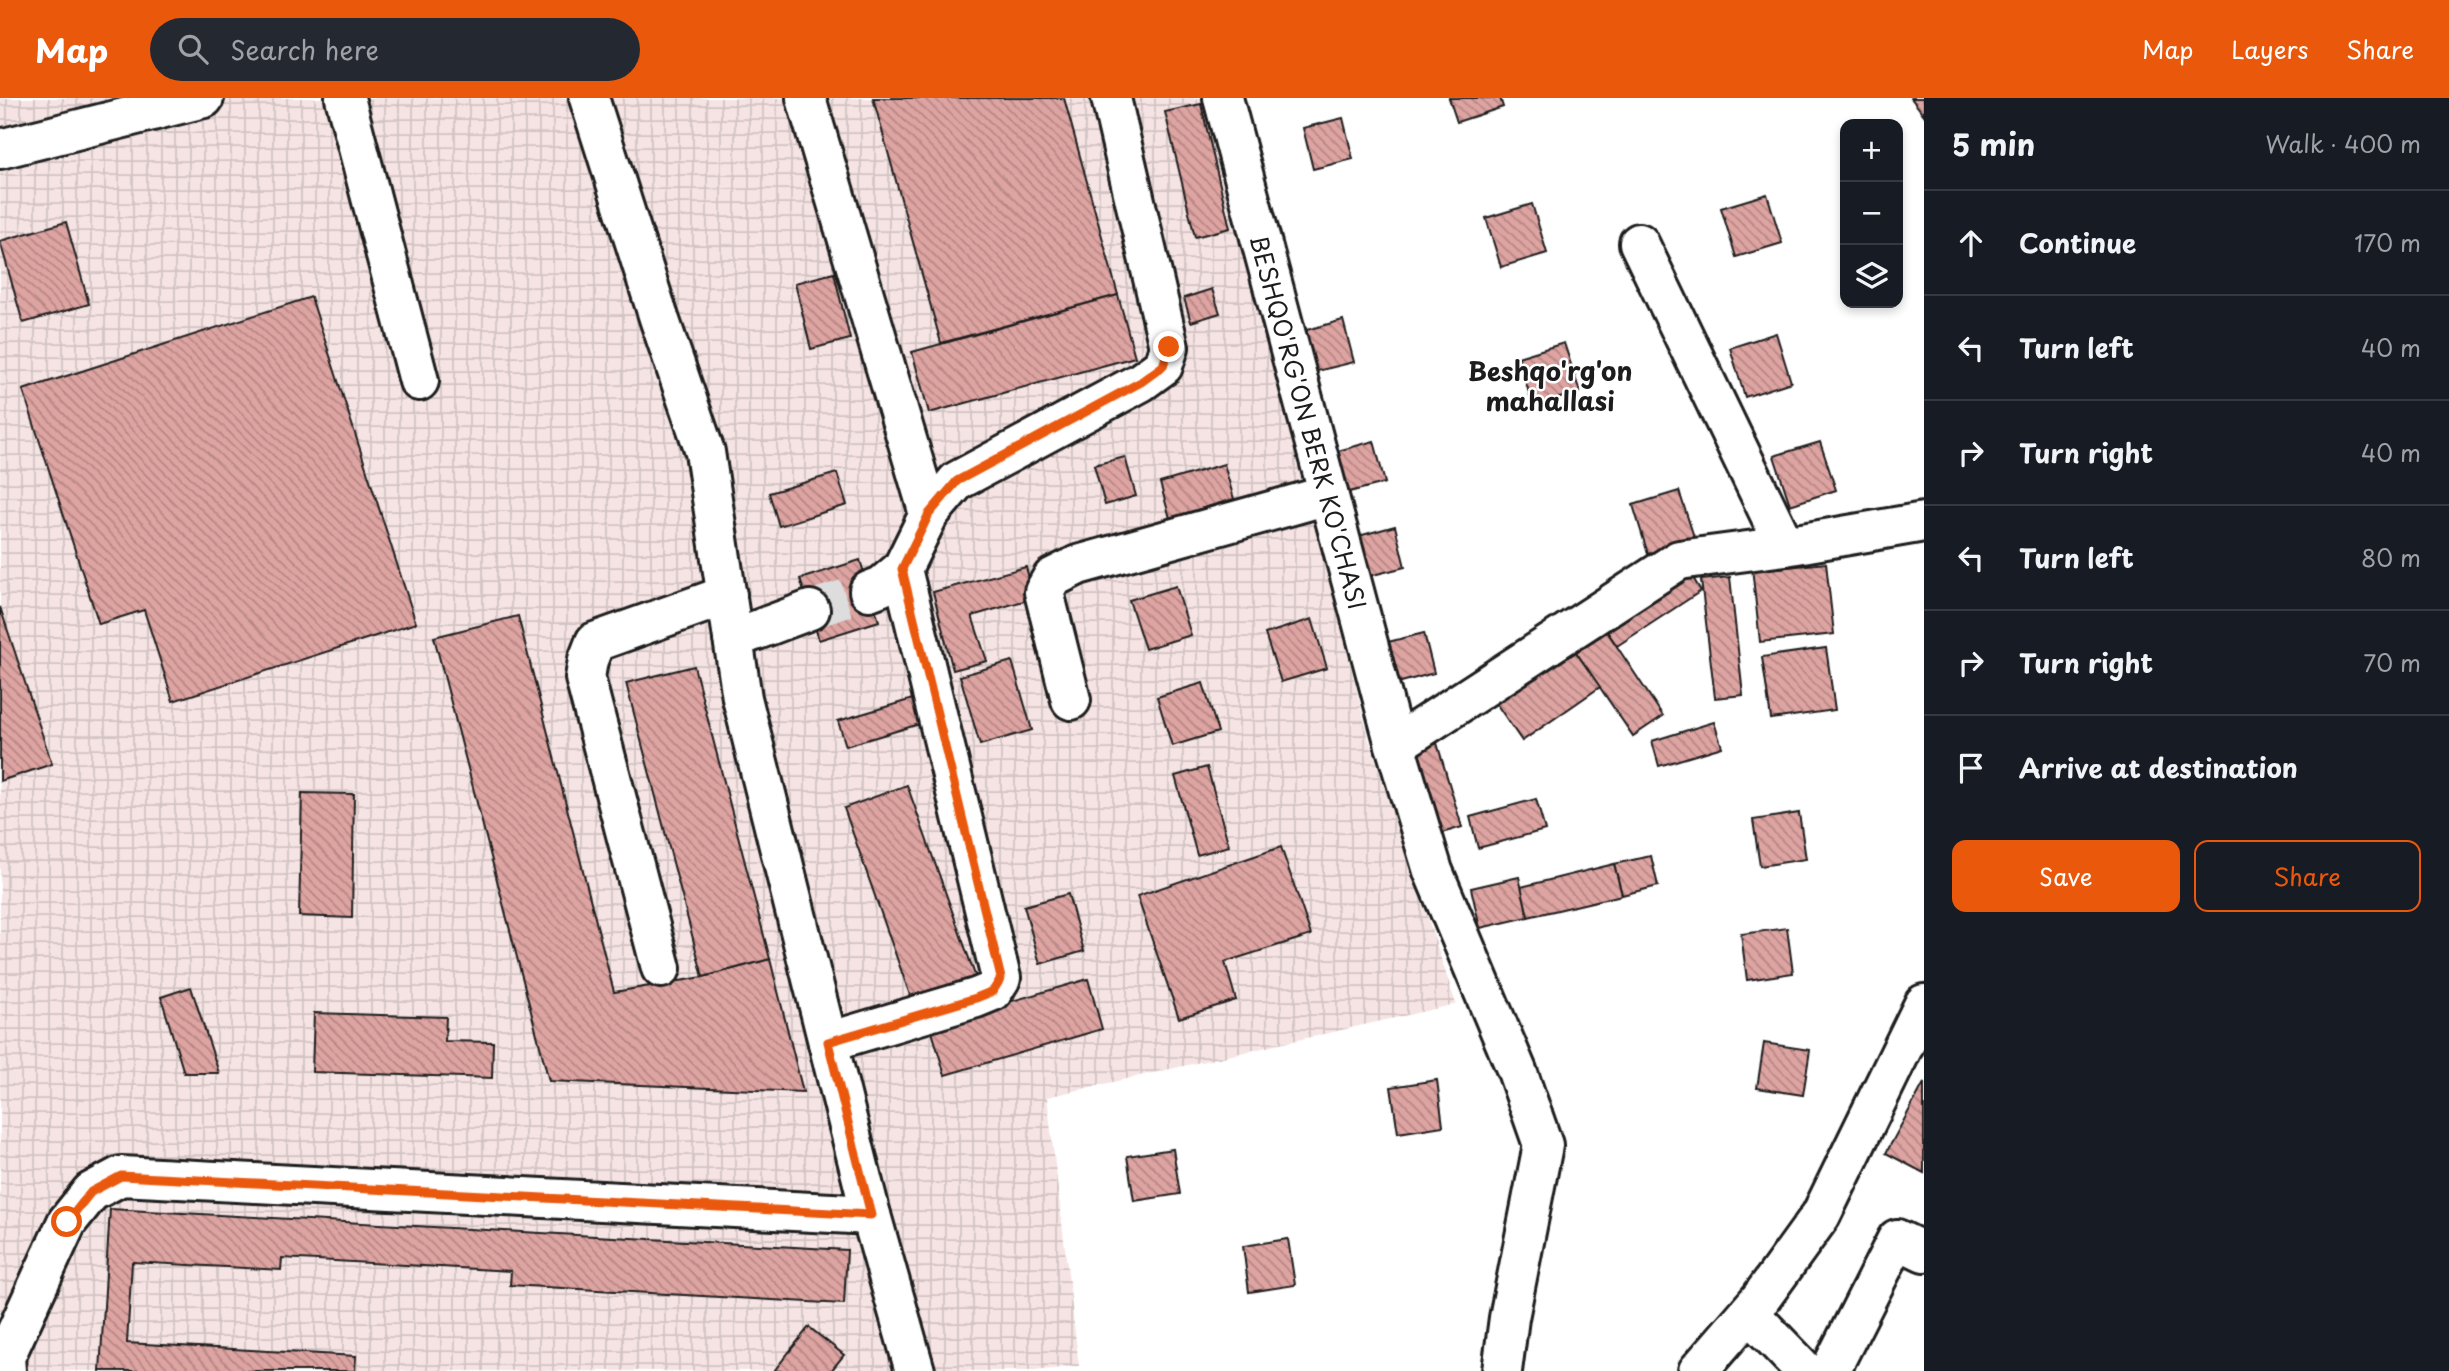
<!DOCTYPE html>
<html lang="en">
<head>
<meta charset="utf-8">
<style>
  body { margin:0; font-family:"Playpen Sans",sans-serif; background:#242831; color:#f1f3f6 }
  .controls { position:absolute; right:21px; top:21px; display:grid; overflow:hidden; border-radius:14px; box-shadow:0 4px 10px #0003 }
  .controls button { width:63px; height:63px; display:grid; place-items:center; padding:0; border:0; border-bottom:2px solid #363941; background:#171b24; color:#f1f3f6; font:35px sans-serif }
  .stop { position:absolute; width:21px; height:21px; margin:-16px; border:5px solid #ea580c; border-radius:50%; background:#fff }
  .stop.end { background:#ea580c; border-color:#fff; box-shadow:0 2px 7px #0008 }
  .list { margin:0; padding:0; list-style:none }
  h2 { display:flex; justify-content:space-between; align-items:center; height:91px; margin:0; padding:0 28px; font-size:30px }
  h2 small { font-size:23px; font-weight:400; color:#9ea1a6 }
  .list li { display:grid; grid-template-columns:46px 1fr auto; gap:21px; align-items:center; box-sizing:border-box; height:105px; padding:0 28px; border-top:2px solid #363941 }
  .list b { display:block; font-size:26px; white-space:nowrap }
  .list em { font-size:23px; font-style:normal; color:#9ea1a6 }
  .actions { display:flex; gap:14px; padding:21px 28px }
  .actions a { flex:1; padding:16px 0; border:2px solid #ea580c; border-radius:14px; text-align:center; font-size:24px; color:#ea580c }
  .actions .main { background:#ea580c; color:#fff }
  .icon { flex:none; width:38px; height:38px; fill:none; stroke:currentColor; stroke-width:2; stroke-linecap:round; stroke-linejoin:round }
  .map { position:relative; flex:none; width:1924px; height:1273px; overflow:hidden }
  header { display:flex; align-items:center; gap:42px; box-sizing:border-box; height:98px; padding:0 35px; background:#ea580c; color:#fff }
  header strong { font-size:33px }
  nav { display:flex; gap:38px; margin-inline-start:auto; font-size:24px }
  .search { width:490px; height:63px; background:#242831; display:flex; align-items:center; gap:18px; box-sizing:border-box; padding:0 24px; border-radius:38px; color:#9ea1a6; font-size:26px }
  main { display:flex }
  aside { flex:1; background:#171b24 }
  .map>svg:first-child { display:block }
  .industrial { fill:url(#industrial-grid) }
  .building { fill:url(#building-back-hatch); stroke:#1c1c1c; stroke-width:2 }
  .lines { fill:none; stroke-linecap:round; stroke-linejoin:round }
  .minor-tunnel { stroke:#ddd; stroke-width:38; stroke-dasharray:38 19; stroke-linecap:butt }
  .minor-casing { stroke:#1c1c1c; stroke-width:44 }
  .minor { stroke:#fff; stroke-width:38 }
  .route { stroke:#ea580c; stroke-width:9 }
  .labels { text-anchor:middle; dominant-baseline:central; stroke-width:5; stroke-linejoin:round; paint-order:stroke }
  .street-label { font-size:24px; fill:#1c1c1c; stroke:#fff }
  .neighbourhood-label { font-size:26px; font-weight:bold; fill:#1c1c1c; stroke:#fff }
</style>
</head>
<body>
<header>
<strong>Map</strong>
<div class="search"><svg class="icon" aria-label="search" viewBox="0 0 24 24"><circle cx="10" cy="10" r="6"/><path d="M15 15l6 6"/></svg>Search here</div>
<nav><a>Map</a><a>Layers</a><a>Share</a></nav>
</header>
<main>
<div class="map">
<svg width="1924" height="1273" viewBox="0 0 1924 1273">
  <defs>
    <pattern id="industrial-grid" width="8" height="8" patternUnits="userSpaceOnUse" patternTransform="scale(1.75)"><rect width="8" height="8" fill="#f5e4e3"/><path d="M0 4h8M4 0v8" fill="none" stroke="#d1c3c2"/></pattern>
    <pattern id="building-back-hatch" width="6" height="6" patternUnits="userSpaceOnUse" patternTransform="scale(1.75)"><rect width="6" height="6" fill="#dea4a2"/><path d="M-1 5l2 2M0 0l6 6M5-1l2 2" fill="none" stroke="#b38583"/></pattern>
  </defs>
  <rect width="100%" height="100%" fill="#fff"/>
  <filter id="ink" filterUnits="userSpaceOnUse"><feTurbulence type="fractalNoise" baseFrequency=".0143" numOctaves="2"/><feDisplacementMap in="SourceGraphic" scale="14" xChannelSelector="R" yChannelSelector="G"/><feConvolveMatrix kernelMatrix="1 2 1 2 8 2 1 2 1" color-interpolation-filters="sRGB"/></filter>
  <g filter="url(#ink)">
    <path class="industrial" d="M0,0H1210L1369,642L1456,906L1047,999L1079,1268L1033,1273H0Z"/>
    <g class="building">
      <path d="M873,0H1064L1118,197L941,245Z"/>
      <path d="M1449,0H1500L1503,9L1457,24Z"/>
      <path d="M1911,0H1924V17Z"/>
      <path d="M1201,6L1230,130L1195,139L1165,14Z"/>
      <path d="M1343,20L1353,61L1313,71L1303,30Z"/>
      <path d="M1767,96L1782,145L1736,159L1721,110Z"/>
      <path d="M1532,106L1547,155L1501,169L1486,120Z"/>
      <path d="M66,124L89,206L23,225L0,143Z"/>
      <path d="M834,175L850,241L811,251L795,185Z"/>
      <path d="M1212,191L1220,215L1191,224L1184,200Z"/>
      <path d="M1118,197L1135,259L929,315L912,254Z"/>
      <path d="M311,199L416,525L173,603L144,512L99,526L23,292Z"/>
      <path d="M1343,222L1354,264L1313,274L1303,233Z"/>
      <path d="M1776,235L1791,284L1745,299L1730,250Z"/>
      <path d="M1564,245L1580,294L1533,308L1518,259Z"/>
      <path d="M1374,343L1385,385L1345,395L1334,354Z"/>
      <path d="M1820,344L1836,392L1790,407L1774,358Z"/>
      <path d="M1125,359L1136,398L1105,407L1094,367Z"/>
      <path d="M1224,366L1234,401L1170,420L1160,385Z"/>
      <path d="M837,375L847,407L779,428L769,395Z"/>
      <path d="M1679,393L1695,442L1648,456L1633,407Z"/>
      <path d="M1395,428L1405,469L1365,479L1355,439Z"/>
      <path d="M1778,457L1779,470L1826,465L1834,536L1760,544L1751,460Z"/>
      <path d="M860,462L879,523L819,542L800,481Z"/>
      <path d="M1685,467L1701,493L1617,548L1600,523Z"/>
      <path d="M1026,469L1034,500L972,518L987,563L953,572L933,494Z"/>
      <path d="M1730,479L1743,597L1715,600L1701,482Z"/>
      <path d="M1176,488L1191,537L1145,551L1129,502Z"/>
      <path d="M0,509L52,666L0,683Z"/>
      <path d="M518,518L614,894L703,879L770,861L803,994L549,983L434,539Z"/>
      <path d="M1312,521L1327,570L1281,584L1265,536Z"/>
      <path d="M1600,523L1663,618L1633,638L1569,544Z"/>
      <path d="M1424,535L1434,575L1394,586L1384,545Z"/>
      <path d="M1569,544L1600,589L1522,643L1491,598Z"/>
      <path d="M1826,550L1835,612L1771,621L1762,559Z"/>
      <path d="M1012,563L1032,632L980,647L960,578Z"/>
      <path d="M694,568L770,861L703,879L626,585Z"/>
      <path d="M1203,585L1218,634L1172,648L1157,599Z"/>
      <path d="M916,600L923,625L846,648L838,623Z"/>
      <path d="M1714,624L1722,649L1659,668L1652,643Z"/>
      <path d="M1437,645L1462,729L1439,736L1414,653Z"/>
      <path d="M1207,669L1229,748L1197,757L1175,678Z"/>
      <path d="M907,687L976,880L912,903L844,710Z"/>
      <path d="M302,695L354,696L352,820L299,818Z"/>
      <path d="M1536,701L1545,732L1478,750L1470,719Z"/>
      <path d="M1799,715L1806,761L1760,768L1753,722Z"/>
      <path d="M1281,749L1311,837L1225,864L1236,902L1179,920L1137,798Z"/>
      <path d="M1651,758L1658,788L1622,797L1614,766Z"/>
      <path d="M1614,766L1622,797L1528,819L1521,789Z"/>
      <path d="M1519,779L1528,819L1480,830L1471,790Z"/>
      <path d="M1068,796L1084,853L1040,866L1024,808Z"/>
      <path d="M1787,830L1793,875L1747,882L1741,836Z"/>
      <path d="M1088,881L1102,931L945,977L930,927Z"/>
      <path d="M191,889L219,975H184L161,899Z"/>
      <path d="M314,915L446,919L445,943L493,944L492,980L312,974Z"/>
      <path d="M1764,945L1810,952L1803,997L1757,990Z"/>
      <path d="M1437,982L1443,1028L1398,1035L1391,989Z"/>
      <path d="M1924,985V1075L1886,1055Z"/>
      <path d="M1173,1051L1180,1096L1134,1103L1127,1058Z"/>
      <path d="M110,1111L847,1152L844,1206L510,1187L511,1173L282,1160L281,1172L132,1164L127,1245L356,1258L355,1273H100Z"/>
      <path d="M1288,1141L1295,1187L1249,1194L1243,1148Z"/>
      <path d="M809,1229L844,1257L831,1273H774Z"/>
    </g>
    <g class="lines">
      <path class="minor-tunnel" d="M810,512L869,493"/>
      <defs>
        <g id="minor">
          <path d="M345,0L419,283"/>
          <path d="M589,0L659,220L705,354L742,600L871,1117L915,1273"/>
          <path d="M806,0L929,416"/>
          <path d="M1223,0L1395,647L1433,773L1517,973L1543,1047L1509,1220L1502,1273"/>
          <path d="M0,51L204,0"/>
          <path d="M1639,145L1785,448"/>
          <path d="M869,493L882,488L902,471L929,416L957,383L1141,284L1163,268L1169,249L1111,0"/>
          <path d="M733,541L810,512"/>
          <path d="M1071,602L1044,494L1052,480L1078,467L1328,397"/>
          <path d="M1395,647L1679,462L1785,448L1924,424"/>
          <path d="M661,870L585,580L588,562L595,544L727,497"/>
          <path d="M828,944L976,900L993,893L1001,880L902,471"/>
          <path d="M1749,1215L1805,1273"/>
          <path d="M6,1273L5,1259L67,1124L91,1094L121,1078L871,1117"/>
          <path d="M1698,1273L1761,1200L1821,1117L1924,906"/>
          <path d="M1830,1273L1897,1141L1924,1154"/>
        </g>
      </defs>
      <use href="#minor" class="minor-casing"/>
      <use href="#minor" class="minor"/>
    </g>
  </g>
  <g class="lines" filter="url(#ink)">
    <path class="route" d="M67,1124L91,1094L121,1078L871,1117L828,944L976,900L993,893L1001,880L902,471L929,416L957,383L1141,284L1163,268L1169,249"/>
  </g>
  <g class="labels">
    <g class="street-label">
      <text transform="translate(1309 324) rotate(75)">BESHQO'RG'ON BERK KO'CHASI</text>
    </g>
    <g class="neighbourhood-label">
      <text x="1550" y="272">Beshqo'rg'on<tspan x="1550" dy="30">mahallasi</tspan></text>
    </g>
  </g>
</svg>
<div class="controls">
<button>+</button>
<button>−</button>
<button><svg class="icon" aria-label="layers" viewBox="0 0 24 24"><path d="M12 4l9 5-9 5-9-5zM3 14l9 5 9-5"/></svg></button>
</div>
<div class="stop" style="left:67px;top:1124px"></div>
<div class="stop end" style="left:1169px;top:249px"></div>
</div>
<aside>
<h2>5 min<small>Walk · 400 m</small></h2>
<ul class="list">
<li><svg class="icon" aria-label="ahead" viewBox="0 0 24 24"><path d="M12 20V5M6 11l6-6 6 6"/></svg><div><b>Continue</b></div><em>170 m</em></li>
<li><svg class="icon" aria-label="left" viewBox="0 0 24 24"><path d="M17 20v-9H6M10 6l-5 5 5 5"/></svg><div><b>Turn left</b></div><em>40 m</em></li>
<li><svg class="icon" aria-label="right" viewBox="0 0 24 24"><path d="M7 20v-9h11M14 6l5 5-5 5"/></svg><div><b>Turn right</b></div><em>40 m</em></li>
<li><svg class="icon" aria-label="left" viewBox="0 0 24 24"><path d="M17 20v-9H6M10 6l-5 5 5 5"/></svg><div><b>Turn left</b></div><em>80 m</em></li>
<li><svg class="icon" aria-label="right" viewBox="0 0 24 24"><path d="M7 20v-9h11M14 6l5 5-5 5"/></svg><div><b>Turn right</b></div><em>70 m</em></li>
<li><svg class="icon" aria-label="arrive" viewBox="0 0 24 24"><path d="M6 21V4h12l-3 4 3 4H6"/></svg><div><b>Arrive at destination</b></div></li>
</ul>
<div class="actions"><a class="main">Save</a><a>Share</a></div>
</aside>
</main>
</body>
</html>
